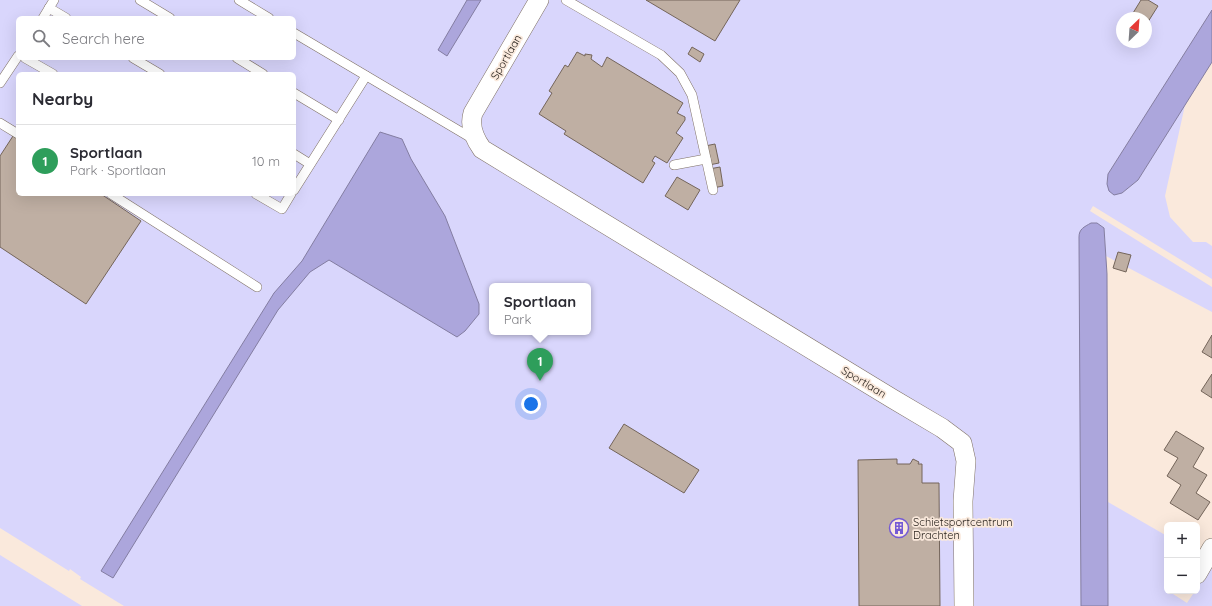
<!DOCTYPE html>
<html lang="en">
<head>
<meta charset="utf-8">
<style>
  body { margin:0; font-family:Quicksand,sans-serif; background:#f7f7f7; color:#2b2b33 }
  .controls { position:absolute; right:12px; bottom:12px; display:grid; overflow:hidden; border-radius:6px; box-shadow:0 4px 16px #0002 }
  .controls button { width:36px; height:36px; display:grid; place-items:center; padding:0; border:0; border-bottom:1px solid #e1e1e2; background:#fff; color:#2b2b33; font:20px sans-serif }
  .compass { position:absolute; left:1116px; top:12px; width:36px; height:36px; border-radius:50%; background:#fff; box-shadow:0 4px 16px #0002; rotate:25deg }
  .you { position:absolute; left:531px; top:404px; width:14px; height:14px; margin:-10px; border:3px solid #fff; border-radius:50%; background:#1a73e8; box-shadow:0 0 0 6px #1a73e833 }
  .badge { display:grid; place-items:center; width:26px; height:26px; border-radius:50%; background:#755bd5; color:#fff; font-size:13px; font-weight:700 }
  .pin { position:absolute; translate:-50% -33px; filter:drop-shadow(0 1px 2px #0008) }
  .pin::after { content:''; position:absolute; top:21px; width:14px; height:12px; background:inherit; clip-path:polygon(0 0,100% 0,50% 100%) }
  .popup { position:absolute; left:489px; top:283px; width:102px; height:52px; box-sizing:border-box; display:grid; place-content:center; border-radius:6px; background:#fff; filter:drop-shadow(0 1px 3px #0005); font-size:13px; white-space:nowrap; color:#7c7c81 }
  .popup b { font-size:15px; color:#2b2b33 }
  .popup::after { content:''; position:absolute; left:50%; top:100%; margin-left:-8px; border:8px solid transparent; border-top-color:#fff }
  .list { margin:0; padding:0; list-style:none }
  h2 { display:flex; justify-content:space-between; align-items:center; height:52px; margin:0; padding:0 16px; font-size:17px }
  h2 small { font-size:13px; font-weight:400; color:#7c7c81 }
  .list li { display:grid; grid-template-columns:26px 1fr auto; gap:12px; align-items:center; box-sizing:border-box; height:72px; padding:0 16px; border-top:1px solid #e1e1e2 }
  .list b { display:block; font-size:15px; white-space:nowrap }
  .list p { margin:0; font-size:13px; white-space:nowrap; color:#7c7c81 }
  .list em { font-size:13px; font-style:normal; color:#7c7c81 }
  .icon { flex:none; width:22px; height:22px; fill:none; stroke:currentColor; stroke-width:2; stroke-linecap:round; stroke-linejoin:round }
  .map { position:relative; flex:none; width:1212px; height:606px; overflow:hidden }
  .search { position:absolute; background:#fff; box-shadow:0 4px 16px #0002; left:16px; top:16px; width:280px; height:44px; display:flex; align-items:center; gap:10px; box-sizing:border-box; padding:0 14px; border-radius:6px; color:#7c7c81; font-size:15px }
  .panel { position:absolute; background:#fff; box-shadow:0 4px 16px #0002; left:16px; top:72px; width:280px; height:124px; border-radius:6px }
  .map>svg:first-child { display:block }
  .green { fill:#d9d6fc; fill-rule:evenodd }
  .water { fill:#aca6dc; stroke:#837da1 }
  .building { fill:#bfafa3; stroke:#74655a }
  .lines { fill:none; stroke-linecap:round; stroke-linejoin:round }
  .service-casing { stroke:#7f7165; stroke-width:10 }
  .minor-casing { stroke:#7f7165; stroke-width:20 }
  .service { stroke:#fff; stroke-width:9 }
  .minor { stroke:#fff; stroke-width:19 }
  .labels { text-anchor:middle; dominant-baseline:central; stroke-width:3.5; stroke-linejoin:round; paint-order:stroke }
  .street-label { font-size:11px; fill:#231d18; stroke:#fae9dc }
  .poi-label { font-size:11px; fill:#231d18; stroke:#fae9dc; text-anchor:start }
</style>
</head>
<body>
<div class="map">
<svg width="1212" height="606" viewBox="0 0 1212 606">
  <rect width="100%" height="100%" fill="#fae9dc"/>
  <g class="green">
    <path d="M0,0H1212V10L1108,174L1107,183L1122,193L1138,180L1185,105L1165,196L1170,217L1193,242H1206L1212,246V279L1093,206L1090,211L1212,287V312L1106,256L1104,228L1079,237L1081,606H124L80,579L81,577L70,569L69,571L0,528ZM18,18H294V58H18ZM1122,18H1146V42H1122ZM18,74H294V194H18ZM492,286H588V332H492Z"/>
    <path d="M1108,502L1167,536V591H1175L1173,594L1187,603L1195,591H1197V587L1212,562V606H1108Z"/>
    <path d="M0,555L82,606H0Z"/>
  </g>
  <g class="water">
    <path d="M467,0H481L447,56L438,50Z"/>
    <path d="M1212,10V62L1138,180L1122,193L1114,195L1109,191L1107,184L1108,174Z"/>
    <path d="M380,132L402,139L411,159L445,216L479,304V314L465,331L457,337L329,260L310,272L278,310L113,578L101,571L274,293L302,261Z"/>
    <path d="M1091,223H1097L1104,228L1107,274L1108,606H1081L1079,237C1079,229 1084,227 1091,223Z"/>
  </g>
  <g class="building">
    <path d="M646,0H740L715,41Z"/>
    <path d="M1141,0H1148L1158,6L1146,25V18H1130Z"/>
    <path d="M692,47L704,54L700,62L688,54Z"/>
    <path d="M577,52L585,56V54L592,55L591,59L602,67L607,57L683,103L677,113L685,117V120L676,133L683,138L667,163L655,156L652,161L655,163L643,183L564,134L566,131L539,114L552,93L549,91L565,65L568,67Z"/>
    <path d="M13,136L18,139V194H101L141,221L86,304L0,247V156Z"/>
    <path d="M715,144L719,163L709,165L705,146Z"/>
    <path d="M720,167L723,186L713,188L709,169Z"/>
    <path d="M677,177L700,190L688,210L665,196Z"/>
    <path d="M1118,252L1131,255L1126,272L1113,268Z"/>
    <path d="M1212,335V358L1202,352Z"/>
    <path d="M1212,374V398L1201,391Z"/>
    <path d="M624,424L699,470L684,493L609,448Z"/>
    <path d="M1176,431L1204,448L1193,467L1207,475L1196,493L1210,502L1198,520L1170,503L1181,485L1167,476L1178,458L1164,450Z"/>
    <path d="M897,459V464H910L913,459L919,462L918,464H922V483H939L940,606H859L858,460Z"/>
  </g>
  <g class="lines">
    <defs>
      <g id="service">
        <path d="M140,0L170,18"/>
        <path d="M239,0L269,18"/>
        <path d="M566,0L661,55L680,73L692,95L713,190"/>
        <path d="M49,8L66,18"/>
        <path d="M43,18L54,0"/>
        <path d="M294,33L473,139"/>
        <path d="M25,58L53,74"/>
        <path d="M133,58L160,74"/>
        <path d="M237,58L263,74"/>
        <path d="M0,83L18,56"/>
        <path d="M294,93L339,120"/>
        <path d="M0,123L18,134"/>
        <path d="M294,154L310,164"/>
        <path d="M674,165L706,159"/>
        <path d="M294,190L366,76"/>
        <path d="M111,194L257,287"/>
        <path d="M256,194L282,209L291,194"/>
      </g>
      <g id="minor">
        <path d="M539,0L473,113C469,126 474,138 482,149L893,399L942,428L962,443L966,461L963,501L964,606"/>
        <path d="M1197,574L1212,548"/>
      </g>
    </defs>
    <use href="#service" class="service-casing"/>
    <use href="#minor" class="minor-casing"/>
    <use href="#service" class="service"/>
    <use href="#minor" class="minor"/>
  </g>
  <defs>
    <symbol id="building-ring" viewBox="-11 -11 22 22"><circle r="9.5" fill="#fae9dc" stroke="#755bd5" stroke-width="1.5"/><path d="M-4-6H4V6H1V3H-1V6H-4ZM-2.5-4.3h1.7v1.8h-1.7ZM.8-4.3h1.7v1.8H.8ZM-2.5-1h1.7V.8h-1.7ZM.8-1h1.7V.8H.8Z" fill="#755bd5"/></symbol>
  </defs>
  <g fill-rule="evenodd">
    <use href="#building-ring" x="888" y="517" width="22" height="22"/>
  </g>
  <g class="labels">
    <g class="street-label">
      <text transform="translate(506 57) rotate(-60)">Sportlaan</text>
      <text transform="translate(864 382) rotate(31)">Sportlaan</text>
    </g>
    <g class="poi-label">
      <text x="913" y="522">Schietsportcentrum<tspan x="913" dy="13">Drachten</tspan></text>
    </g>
  </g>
</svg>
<div class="controls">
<button>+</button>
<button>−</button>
</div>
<svg class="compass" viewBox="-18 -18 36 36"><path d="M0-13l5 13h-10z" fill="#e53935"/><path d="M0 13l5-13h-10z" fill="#7c7c81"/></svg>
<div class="you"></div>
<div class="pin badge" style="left:540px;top:381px;background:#2e9e5b">1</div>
<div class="popup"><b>Sportlaan</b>Park</div>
<div class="search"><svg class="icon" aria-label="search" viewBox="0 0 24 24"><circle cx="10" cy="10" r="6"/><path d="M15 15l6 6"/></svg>Search here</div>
<section class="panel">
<h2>Nearby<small></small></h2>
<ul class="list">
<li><span class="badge" style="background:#2e9e5b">1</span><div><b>Sportlaan</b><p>Park · Sportlaan</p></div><em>10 m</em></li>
</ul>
</section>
</div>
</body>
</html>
